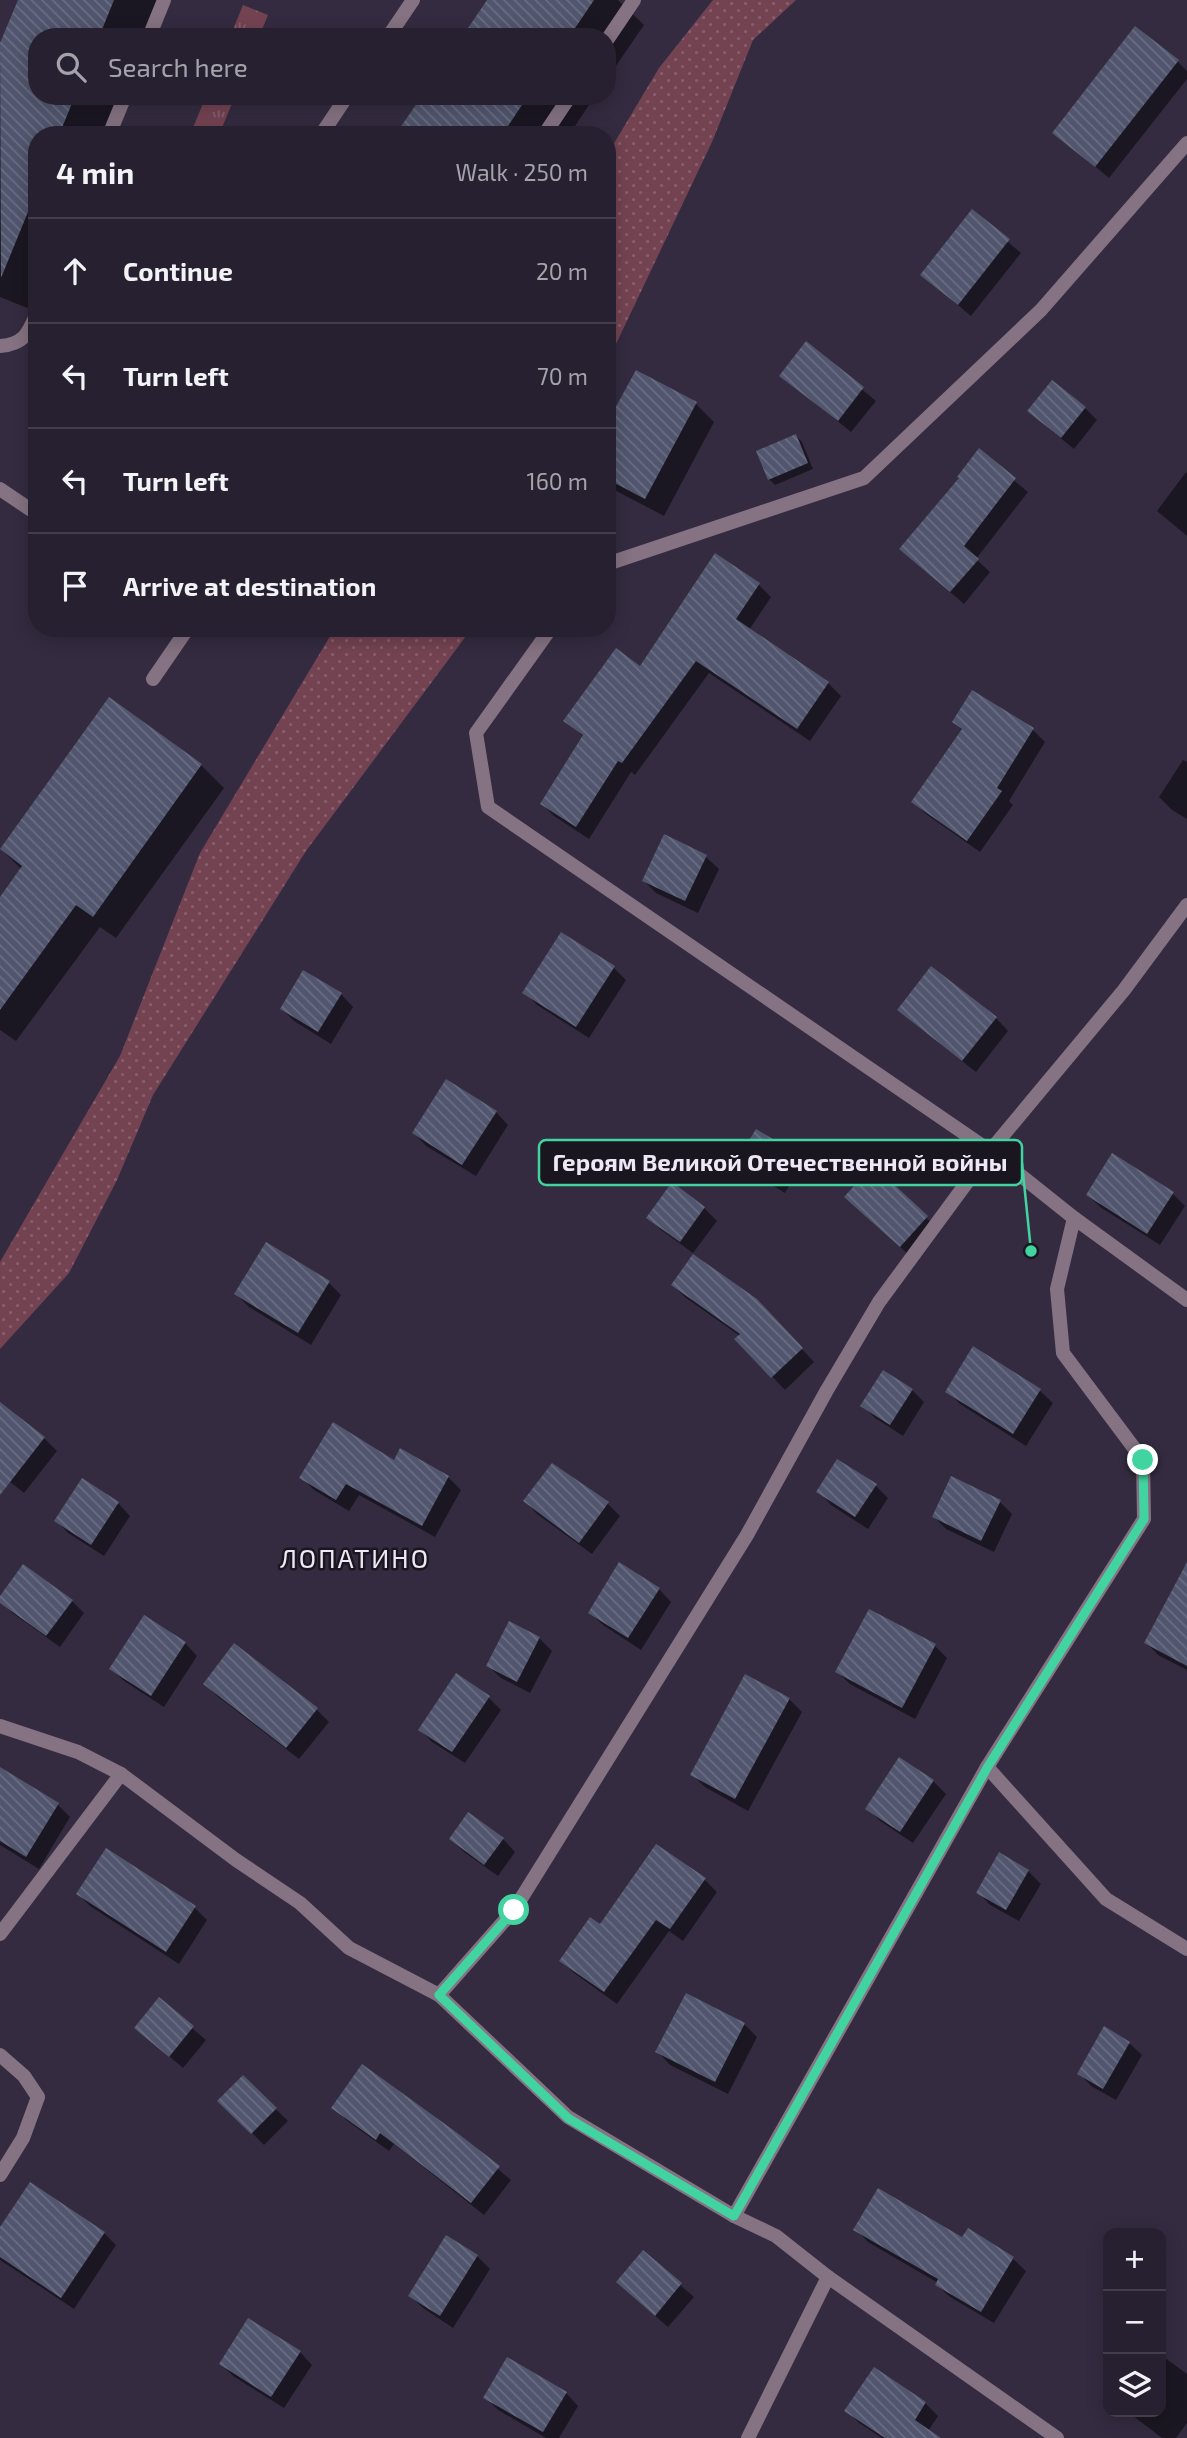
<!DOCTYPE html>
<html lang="en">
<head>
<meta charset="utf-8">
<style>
  body { margin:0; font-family:"Exo 2",sans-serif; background:#332d3c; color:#f1f3f6 }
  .controls { position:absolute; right:21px; bottom:21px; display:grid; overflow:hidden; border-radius:14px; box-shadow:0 4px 18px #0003 }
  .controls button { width:63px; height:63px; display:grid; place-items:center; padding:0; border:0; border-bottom:2px solid #433e4c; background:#272030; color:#f1f3f6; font:35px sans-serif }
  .stop { position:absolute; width:21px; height:21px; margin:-16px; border:5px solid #42d4a0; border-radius:50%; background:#fff }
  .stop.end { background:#42d4a0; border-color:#fff; box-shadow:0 2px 7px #0008 }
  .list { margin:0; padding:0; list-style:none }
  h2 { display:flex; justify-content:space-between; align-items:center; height:91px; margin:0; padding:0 28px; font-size:30px }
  h2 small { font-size:23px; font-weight:400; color:#a4a3ab }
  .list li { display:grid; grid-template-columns:46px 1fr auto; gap:21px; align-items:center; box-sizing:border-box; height:105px; padding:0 28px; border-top:2px solid #433e4c }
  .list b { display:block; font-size:26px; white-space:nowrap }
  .list em { font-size:23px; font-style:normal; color:#a4a3ab }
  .icon { flex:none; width:38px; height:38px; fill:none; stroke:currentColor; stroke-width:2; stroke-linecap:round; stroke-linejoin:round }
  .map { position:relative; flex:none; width:1187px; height:2438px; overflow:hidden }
  .search { position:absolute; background:#272030; box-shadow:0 4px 18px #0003; left:28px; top:28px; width:588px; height:77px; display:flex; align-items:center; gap:18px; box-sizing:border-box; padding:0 24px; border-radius:28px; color:#a4a3ab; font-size:26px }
  .panel { position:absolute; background:#272030; box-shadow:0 4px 18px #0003; left:28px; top:126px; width:588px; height:511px; border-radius:28px }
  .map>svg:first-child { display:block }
  .grass { fill:url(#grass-dots) }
  .park { fill:url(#park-tufts) }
  .shadow { fill:#0007 }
  .building { fill:url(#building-back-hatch) }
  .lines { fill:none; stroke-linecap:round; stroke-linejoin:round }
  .lane { stroke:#857282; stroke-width:14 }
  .street { stroke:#857282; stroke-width:14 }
  .route { stroke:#42d4a0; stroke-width:9 }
  .labels { text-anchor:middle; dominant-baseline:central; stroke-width:5; stroke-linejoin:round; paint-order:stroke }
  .quarter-label { font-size:26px; letter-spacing:2px; fill:#eee8f6; stroke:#1a161f }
  .leader { fill:none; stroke:#42d4a0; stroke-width:2.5 }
  .callout-dot { fill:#42d4a0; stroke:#1a161f; stroke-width:2.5 }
  .callout { fill:#1a161f; stroke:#42d4a0; stroke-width:2.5 }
  .callout-label { font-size:24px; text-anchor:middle; font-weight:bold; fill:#eee8f6 }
</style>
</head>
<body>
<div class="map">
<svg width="1187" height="2438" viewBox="0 0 1187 2438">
  <defs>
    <pattern id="grass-dots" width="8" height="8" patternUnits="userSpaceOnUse" patternTransform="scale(1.75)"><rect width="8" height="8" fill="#744352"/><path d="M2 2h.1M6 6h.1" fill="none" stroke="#885e6c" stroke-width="1.8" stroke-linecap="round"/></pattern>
    <pattern id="park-tufts" width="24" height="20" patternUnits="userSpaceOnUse" patternTransform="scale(1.75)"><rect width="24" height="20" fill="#744352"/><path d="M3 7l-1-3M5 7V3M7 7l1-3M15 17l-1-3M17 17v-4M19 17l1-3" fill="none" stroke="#885e6c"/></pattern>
    <pattern id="building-back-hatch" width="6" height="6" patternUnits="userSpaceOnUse" patternTransform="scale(1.75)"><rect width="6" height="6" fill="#51566e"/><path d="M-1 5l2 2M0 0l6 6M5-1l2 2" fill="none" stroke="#6a6e83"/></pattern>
  </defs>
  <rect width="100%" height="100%" fill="#342b40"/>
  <g class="grass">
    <path d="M713,0H796L753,40L712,142L607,363V155L659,68Z"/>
    <path d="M335,628H472L306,851L153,1095L117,1180L69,1273L0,1349V1262L120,1056L200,853Z"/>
  </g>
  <g class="park">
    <path d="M243,5L268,15L259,37H230Z"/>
    <path d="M206,96H235L219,135H190Z"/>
  </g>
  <g class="shadow">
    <path d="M20,0H170L155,37H37V96H131L115,135H37V312L0,297V48Z"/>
    <path d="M490,0H618L644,25L607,79V37H465Z"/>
    <path d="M1136,29L1178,62L1187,71V79L1109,178L1054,132Z"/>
    <path d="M424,96H595L569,135H398Z"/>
    <path d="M972,212L1021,253L971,316L922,275Z"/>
    <path d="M807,344L876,401L851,432L782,376Z"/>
    <path d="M696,404L714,422L664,516L607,486V427Z"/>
    <path d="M1085,408L1097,420L1074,449L1042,423Z"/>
    <path d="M796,436L802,442L813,469L775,485L769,479Z"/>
    <path d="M979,451L1028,492L976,559L990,572L964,604L914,561L961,478Z"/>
    <path d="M1186,472L1187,473V536L1157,511Z"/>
    <path d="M759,585L771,597L749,630L828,683L841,696L810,741L709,673L635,775L631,772L589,839L554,816L542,804L584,737L566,720Z"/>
    <path d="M954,722L1033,730L1045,742L1009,801L1013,805L980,852L926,814L913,802L963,731Z"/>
    <path d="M1183,760L1187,762V819L1172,810L1159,797Z"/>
    <path d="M201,765L224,788L116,938L100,927L16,1041L0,1030V900L22,870L2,850Z"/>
    <path d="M706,857L719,869L698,913L656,893L644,881Z"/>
    <path d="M613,967L626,980L589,1038L537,1005L525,992Z"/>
    <path d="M341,994L353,1007L331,1044L294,1021L282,1009Z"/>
    <path d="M899,1010L996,1018L1008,1031L976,1072L912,1022Z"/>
    <path d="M496,1112L508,1125L476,1176L426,1146L414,1133Z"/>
    <path d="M789,1152L802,1164L785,1193L752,1173L739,1160Z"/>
    <path d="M873,1168L939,1230L913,1259L859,1209Z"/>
    <path d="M672,1185L704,1208L717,1221L693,1253L661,1230L649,1217Z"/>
    <path d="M1172,1193L1185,1206L1160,1245L1100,1207L1088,1195Z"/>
    <path d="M329,1283L341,1295L311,1345L249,1307L236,1294Z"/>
    <path d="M673,1285L769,1314L814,1362L785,1390L737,1340L740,1336L686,1298Z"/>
    <path d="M974,1349L1040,1391L1053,1403L1026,1446L960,1404L948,1391Z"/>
    <path d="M912,1390L924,1402L903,1436L875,1418L862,1405Z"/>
    <path d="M3,1407L44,1438L57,1451L24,1493L0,1474V1411Z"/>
    <path d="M394,1462L448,1477L461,1490L435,1537L359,1495L349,1511L314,1490L301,1477Z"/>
    <path d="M552,1466L608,1504L620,1516L592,1554L537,1514L525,1501Z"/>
    <path d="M876,1486L888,1498L868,1529L831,1505L819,1492Z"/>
    <path d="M999,1501L1012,1514L994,1552L946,1529L934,1517Z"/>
    <path d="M118,1503L130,1516L104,1556L68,1533L56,1520Z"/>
    <path d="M1187,1567V1670L1158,1655L1146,1642Z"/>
    <path d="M659,1589L671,1602L641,1650L603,1625L590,1613Z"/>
    <path d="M0,1598L72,1601L84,1613L60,1647L11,1612Z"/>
    <path d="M539,1638L552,1651L530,1693L501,1678L488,1666Z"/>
    <path d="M185,1643L197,1656L164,1707L124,1681L111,1668Z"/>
    <path d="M935,1646L947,1658L915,1719L850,1684L837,1672Z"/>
    <path d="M205,1684L316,1709L329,1722L299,1759L217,1696Z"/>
    <path d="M489,1698L501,1710L465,1763L432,1742L420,1729Z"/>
    <path d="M789,1699L802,1712L748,1811L705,1787L692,1775Z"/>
    <path d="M900,1759L933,1781L946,1794L913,1843L880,1821L867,1808Z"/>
    <path d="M2,1771L58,1805L70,1817L39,1869L0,1845V1775Z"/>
    <path d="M451,1839H503L515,1852L498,1876L464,1852Z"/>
    <path d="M1028,1871L1041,1884L1019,1921L990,1905L978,1892Z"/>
    <path d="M704,1879L717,1892L683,1941L669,1931L617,2004L574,1973L561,1961L601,1926Z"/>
    <path d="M78,1894L194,1907L207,1920L179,1964L90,1906Z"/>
    <path d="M687,1995L744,2024L757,2037L728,2094L670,2065L658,2052Z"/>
    <path d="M159,2000L206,2040L183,2068L136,2028Z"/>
    <path d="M1129,2043L1142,2055L1116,2100L1091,2086L1079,2073Z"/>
    <path d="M243,2077L288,2121L264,2145L220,2101Z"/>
    <path d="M334,2107L455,2133L511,2180L484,2215L394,2144L389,2151L346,2120Z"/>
    <path d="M856,2229L963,2240L968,2230L1013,2259L1026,2271L994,2323L950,2297L937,2285L938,2283L868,2242Z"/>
    <path d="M0,2231L104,2233L116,2245L74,2309L0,2260Z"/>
    <path d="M643,2253L694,2297L668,2327L631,2295Z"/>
    <path d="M477,2256L490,2269L453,2328L423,2308L410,2296Z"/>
    <path d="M300,2352L312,2365L284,2408L233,2376L221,2364Z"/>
    <path d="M1161,2355L1187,2374V2423L1176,2438H1162L1128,2412H1161Z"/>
    <path d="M566,2393L578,2406L559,2438H546L498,2410L486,2398Z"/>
    <path d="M925,2403L938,2416L928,2431L938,2438H882L859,2423L846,2410Z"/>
  </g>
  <g class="building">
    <path d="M18,0H114L99,37H37V96H75L59,135H37V190L1,278L0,43Z"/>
    <path d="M487,0H594L569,37H462Z"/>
    <path d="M1135,26L1179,60L1095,167L1052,133Z"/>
    <path d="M422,96H528L502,135H395Z"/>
    <path d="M972,209L1010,239L958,305L920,275Z"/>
    <path d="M806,341L864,387L838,421L779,376Z"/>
    <path d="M636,370L697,402L645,499L607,479V423Z"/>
    <path d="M1052,380L1086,407L1061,438L1027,411Z"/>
    <path d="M796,434L808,463L768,480L756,451Z"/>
    <path d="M979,448L1016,478L964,546L979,559L950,592L899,549L959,478L957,477Z"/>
    <path d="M715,553L760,583L736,619L829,682L797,729L696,661L622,763L618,761L576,827L540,804L583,735L563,721L616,648L640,666Z"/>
    <path d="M972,690L1034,728L997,788L1002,791L967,841L911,802L962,729L952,722Z"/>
    <path d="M109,697L202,764L93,917L76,905L0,1010V897L22,866L0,849Z"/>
    <path d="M664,834L707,855L685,901L642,881Z"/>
    <path d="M561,932L615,966L576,1027L522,993Z"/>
    <path d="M931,966L997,1017L962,1061L897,1010Z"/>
    <path d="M303,970L342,993L318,1032L280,1009Z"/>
    <path d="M446,1079L497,1111L462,1165L412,1133Z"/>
    <path d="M756,1129L791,1150L772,1181L737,1160Z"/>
    <path d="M1112,1153L1174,1192L1147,1234L1086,1195Z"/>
    <path d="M873,1165L928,1216L900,1247L844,1197Z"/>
    <path d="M672,1182L705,1207L680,1242L646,1218Z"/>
    <path d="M266,1242L330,1281L298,1333L234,1294Z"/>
    <path d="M693,1254L757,1299L803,1348L771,1378L734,1339L740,1334L671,1285Z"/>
    <path d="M973,1346L1041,1389L1013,1434L945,1392Z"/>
    <path d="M883,1370L913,1389L890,1425L860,1406Z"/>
    <path d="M0,1402L45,1437L0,1495Z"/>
    <path d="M333,1422L394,1460L400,1448L449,1476L422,1526L346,1484L336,1500L299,1478Z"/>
    <path d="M837,1459L877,1484L855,1517L816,1492Z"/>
    <path d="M552,1463L609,1502L579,1543L523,1501Z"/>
    <path d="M951,1476L1001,1500L981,1541L932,1517Z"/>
    <path d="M82,1478L119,1502L91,1545L54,1521Z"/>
    <path d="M619,1562L660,1588L628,1638L588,1613Z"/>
    <path d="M1187,1562V1666L1144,1643Z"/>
    <path d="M23,1564L73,1600L46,1636L0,1603V1596Z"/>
    <path d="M869,1609L936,1644L902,1708L835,1672Z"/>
    <path d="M144,1615L186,1642L151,1696L109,1669Z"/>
    <path d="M509,1621L540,1637L517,1682L486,1666Z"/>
    <path d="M234,1643L318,1708L286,1748L203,1684Z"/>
    <path d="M456,1673L490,1696L452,1752L418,1730Z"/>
    <path d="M745,1674L790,1698L735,1799L690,1775Z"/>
    <path d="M899,1757L934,1780L900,1832L865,1809Z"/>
    <path d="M0,1767L59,1803L26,1857L0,1841Z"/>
    <path d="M468,1812L504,1838L484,1865L449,1839Z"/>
    <path d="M656,1844L706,1878L670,1929L656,1920L604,1992L559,1961L590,1917L600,1924Z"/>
    <path d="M106,1848L196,1906L166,1952L76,1894Z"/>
    <path d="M999,1852L1029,1870L1006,1910L976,1893Z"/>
    <path d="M686,1993L745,2023L715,2082L655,2052Z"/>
    <path d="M159,1997L194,2026L169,2057L134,2028Z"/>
    <path d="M1104,2026L1130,2042L1103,2089L1077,2074Z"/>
    <path d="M362,2064L456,2132L500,2166L471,2203L380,2133L376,2140L331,2108Z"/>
    <path d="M243,2075L277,2108L251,2134L217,2101Z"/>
    <path d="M30,2182L105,2232L61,2298L0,2257V2227Z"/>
    <path d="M878,2188L962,2237L968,2228L1014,2257L981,2312L935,2285L938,2279L853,2230Z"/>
    <path d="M446,2235L478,2255L440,2316L408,2296Z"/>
    <path d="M643,2250L682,2283L655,2316L616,2282Z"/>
    <path d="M248,2318L301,2351L271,2397L219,2364Z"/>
    <path d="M507,2357L567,2392L543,2432L483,2398Z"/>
    <path d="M874,2367L926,2402L915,2420L941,2438H885L844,2411Z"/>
  </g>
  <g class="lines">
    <g class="lane">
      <path d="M149,37L164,0"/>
      <path d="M388,37L413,0"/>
      <path d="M607,40L634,0"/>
      <path d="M109,135L125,96"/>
      <path d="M321,135L347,96"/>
      <path d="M544,135L570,96"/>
      <path d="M0,346C24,344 28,334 37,313"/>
      <path d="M0,489L37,514"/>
      <path d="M153,679L188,628"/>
      <path d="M1074,1218L1187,1300"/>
      <path d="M987,1767L1106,1899L1187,1949"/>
      <path d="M0,2055L24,2076L38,2097L23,2138L0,2175"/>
    </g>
    <g class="street">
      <path d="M607,564L864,478L1041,310L1187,143"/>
      <path d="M551,628L476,733L488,807L990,1151L1074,1218L1057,1289L1063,1353L1143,1460L1144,1519L987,1767L734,2216"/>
      <path d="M0,1726L78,1752L121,1774L236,1860L300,1903L349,1948L439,1995L568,2117L734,2216L776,2236L828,2277L1057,2438"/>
      <path d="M0,1934L121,1774"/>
      <path d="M439,1995L514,1910L747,1535L827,1390L879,1302L990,1151L1124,990L1187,905"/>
      <path d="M748,2438L828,2277"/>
    </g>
  </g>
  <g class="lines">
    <path class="route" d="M514,1910L439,1995L568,2118L734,2216L987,1768L1144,1519L1143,1460"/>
  </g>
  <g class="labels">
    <g class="quarter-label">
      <text x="355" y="1557">ЛОПАТИНО</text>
    </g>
  </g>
  <path class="leader" d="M1031 1251L1022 1163"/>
  <circle class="callout-dot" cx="1031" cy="1251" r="7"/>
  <rect class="callout" x="539" y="1140" width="483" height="45" rx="7"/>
  <g class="callout-label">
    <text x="780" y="1171">Героям Великой Отечественной войны</text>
  </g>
</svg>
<div class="controls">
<button>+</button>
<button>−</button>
<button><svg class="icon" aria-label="layers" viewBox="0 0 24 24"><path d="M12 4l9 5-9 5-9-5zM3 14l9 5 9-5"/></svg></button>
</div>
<div class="stop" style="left:514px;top:1910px"></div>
<div class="stop end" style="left:1143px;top:1460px"></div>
<div class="search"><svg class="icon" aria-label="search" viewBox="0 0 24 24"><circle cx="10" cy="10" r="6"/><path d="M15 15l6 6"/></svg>Search here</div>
<section class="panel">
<h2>4 min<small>Walk · 250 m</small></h2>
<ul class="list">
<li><svg class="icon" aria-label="ahead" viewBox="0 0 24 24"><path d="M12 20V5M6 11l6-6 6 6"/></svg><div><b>Continue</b></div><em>20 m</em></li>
<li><svg class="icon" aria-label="left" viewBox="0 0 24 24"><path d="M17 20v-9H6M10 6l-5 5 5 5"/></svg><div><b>Turn left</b></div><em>70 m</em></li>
<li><svg class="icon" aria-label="left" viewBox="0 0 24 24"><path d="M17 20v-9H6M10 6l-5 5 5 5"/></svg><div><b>Turn left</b></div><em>160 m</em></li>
<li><svg class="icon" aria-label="arrive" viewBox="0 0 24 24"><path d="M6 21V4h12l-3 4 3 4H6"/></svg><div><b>Arrive at destination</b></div></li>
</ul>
</section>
</div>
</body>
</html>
